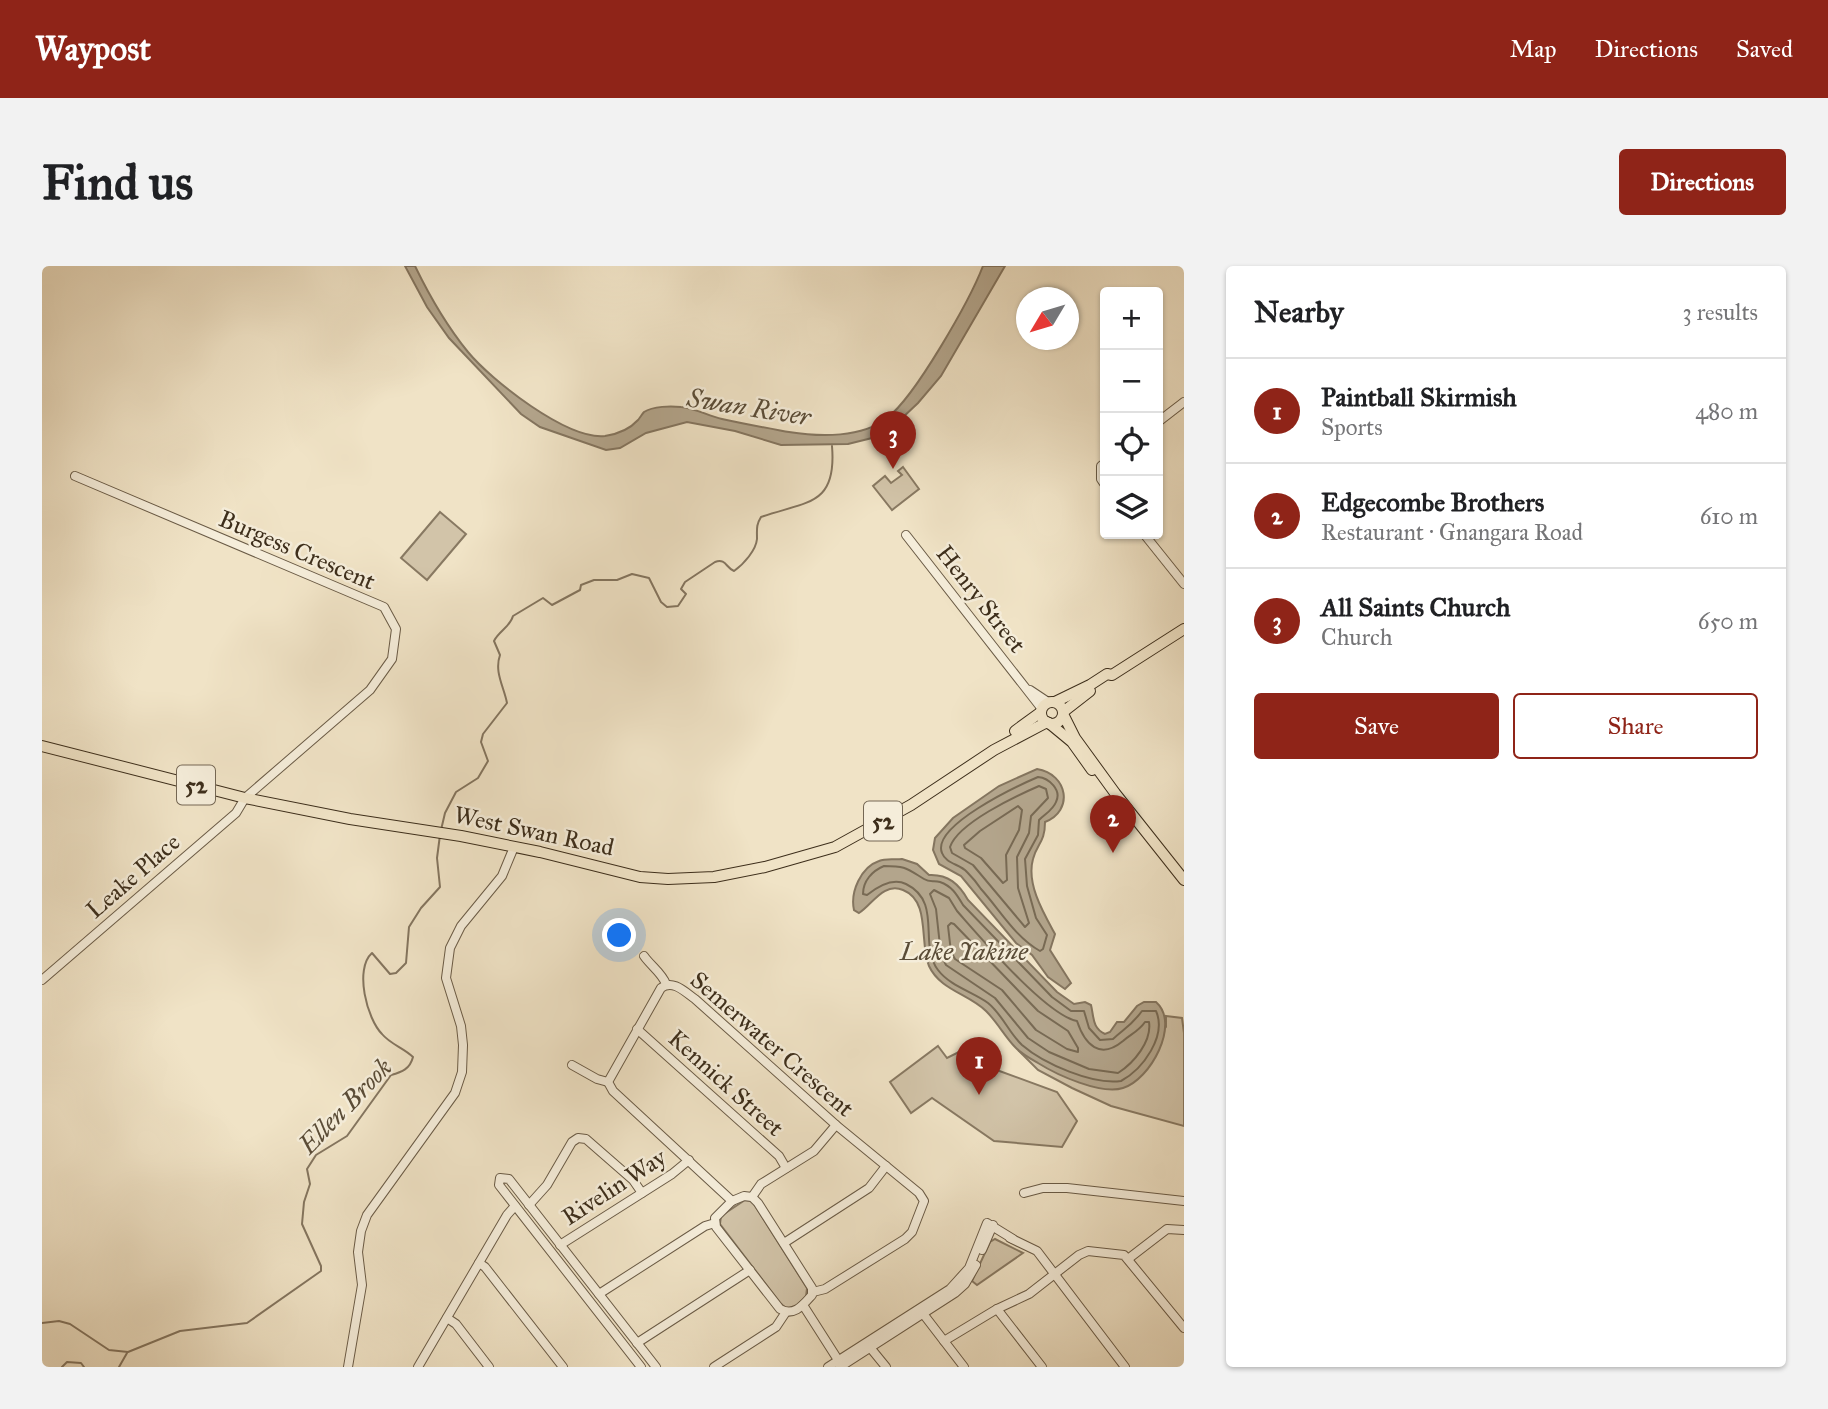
<!DOCTYPE html>
<html lang="en">
<head>
<meta charset="utf-8">
<style>
  body { margin:0; font-family:"IM FELL Great Primer",serif; background:#f2f2f2; color:#202124 }
  .controls { position:absolute; right:21px; top:21px; display:grid; overflow:hidden; border-radius:7px; box-shadow:0 2px 5px #0004 }
  .controls button { width:63px; height:63px; display:grid; place-items:center; padding:0; border:0; border-bottom:2px solid #e0e0e0; background:#fff; color:#202124; font:35px sans-serif }
  .compass { position:absolute; left:974px; top:21px; width:63px; height:63px; border-radius:50%; background:#fff; box-shadow:0 2px 5px #0004; rotate:232deg }
  .you { position:absolute; left:578px; top:670px; width:24px; height:24px; margin:-18px; border:5px solid #fff; border-radius:50%; background:#1a73e8; box-shadow:0 0 0 10px #1a73e833 }
  .badge { display:grid; place-items:center; width:46px; height:46px; border-radius:50%; background:#8f2418; color:#fff; font-size:23px; font-weight:700 }
  .pin { position:absolute; translate:-50% -58px; filter:drop-shadow(0 2px 4px #0008) }
  .pin::after { content:''; position:absolute; top:37px; width:24px; height:21px; background:inherit; clip-path:polygon(0 0,100% 0,50% 100%) }
  .list { margin:0; padding:0; list-style:none }
  h2 { display:flex; justify-content:space-between; align-items:center; height:91px; margin:0; padding:0 28px; font-size:30px }
  h2 small { font-size:23px; font-weight:400; color:#757577 }
  .list li { display:grid; grid-template-columns:46px 1fr auto; gap:21px; align-items:center; box-sizing:border-box; height:105px; padding:0 28px; border-top:2px solid #e0e0e0 }
  .list b { display:block; font-size:26px; white-space:nowrap }
  .list p { margin:0; font-size:23px; white-space:nowrap; color:#757577 }
  .list em { font-size:23px; font-style:normal; color:#757577 }
  .actions { display:flex; gap:14px; padding:21px 28px }
  .actions a { flex:1; padding:16px 0; border:2px solid #8f2418; border-radius:7px; text-align:center; font-size:24px; color:#8f2418 }
  .actions .main { background:#8f2418; color:#fff }
  .icon { flex:none; width:38px; height:38px; fill:none; stroke:currentColor; stroke-width:2; stroke-linecap:round; stroke-linejoin:round }
  .map { position:relative; flex:none; width:1142px; height:1101px; overflow:hidden; border-radius:7px }
  header { display:flex; align-items:center; gap:42px; box-sizing:border-box; height:98px; padding:0 35px; background:#8f2418; color:#fff }
  header strong { font-size:33px }
  nav { display:flex; gap:38px; margin-inline-start:auto; font-size:24px }
  .intro { display:flex; align-items:center; justify-content:space-between; box-sizing:border-box; height:168px; padding:0 42px }
  h1 { margin:0; font-size:49px }
  .button { padding:18px 32px; border-radius:7px; background:#8f2418; color:#fff; font-size:24px; font-weight:700 }
  main { display:flex; gap:42px; padding:0 42px }
  aside { flex:1; background:#fff; border-radius:7px; box-shadow:0 2px 5px #0004 }
  .map>svg:first-child { display:block }
  .green { fill:#d2c4a9; stroke:#887962; stroke-width:2 }
  .water { fill:#b3a58c; stroke:#84755f; stroke-width:2 }
  .lines { fill:none; stroke-linecap:round; stroke-linejoin:round }
  .shore { stroke:#786a54; stroke-width:2 }
  .stream { stroke:#84755f; stroke-width:2 }
  .minor-casing { stroke:#6a5b46; stroke-width:10 }
  .major-casing { stroke:#3d2e1b; stroke-width:12 }
  .minor { stroke:#f5edda; stroke-width:8 }
  .major { stroke:#f0e3c6; stroke-width:10 }
  .labels { text-anchor:middle; dominant-baseline:central; stroke-width:5; stroke-linejoin:round; paint-order:stroke }
  .shield { fill:#f5edda; stroke:#746754; stroke-width:2 }
  .shield-label { font-size:23px; font-weight:bold; fill:#3d2e1b }
  .street-label { font-size:24px; fill:#3d2e1b; stroke:#f5edda }
  .water-label { font-size:26px; font-style:italic; fill:#5a4c37; stroke:#f5edda }
</style>
</head>
<body>
<header>
<strong>Waypost</strong>
<nav><a>Map</a><a>Directions</a><a>Saved</a></nav>
</header>
<div class="intro"><h1>Find us</h1><a class="button">Directions</a></div>
<main>
<div class="map">
<svg width="1142" height="1101" viewBox="0 0 1142 1101">
  <rect width="100%" height="100%" fill="#f0e3c6"/>
  <filter id="stains"><feTurbulence type="fractalNoise" baseFrequency=".00286" numOctaves="4"/><feColorMatrix values="0 0 0 0 .2 0 0 0 0 .09 0 0 0 0 .02 0 0 0 .5 -.17"/></filter>
  <radialGradient id="worn" r=".72"><stop offset=".6" stop-color="#630" stop-opacity="0"/><stop offset="1" stop-color="#630" stop-opacity=".3"/></radialGradient>
  <g class="green">
    <path d="M861,201L877,223L850,244L831,220L843,210L849,217L860,209L856,205Z"/>
    <path d="M398,246L424,268L385,314L359,292Z"/>
    <path d="M1124,750L1140,752L1142,767V860L1069,840L1030,822L996,804L976,784C1009,806 1033,816 1072,823L1124,761Z"/>
    <path d="M896,780L905,792L925,782L952,803L1015,826L1035,855L1020,881L952,875L890,832L869,847L848,816Z"/>
    <path d="M703,934L710,935L765,1022L764,1031L751,1043L744,1042L738,1037L678,958L679,950Z"/>
    <path d="M953,973L981,987L935,1019L930,1015L948,976Z"/>
  </g>
  <g class="water">
    <path d="M363,0H373C388,31 404,59 426,86C449,114 525,174 563,170C576,168 587,164 596,154C597,153 601,147 602,146C611,140 629,140 639,141C653,142 666,150 680,153C702,158 725,162 747,166C778,171 820,172 845,152C873,131 928,34 941,0H963L899,110L876,137L842,169L806,178L739,179L693,165L645,156L604,167L578,182L564,184L498,161L479,148L407,72L385,41Z"/>
    <path d="M995,503C1026,508 1032,545 1003,556C1003,577 995,577 991,593C984,618 1002,648 1013,668L1008,684L1029,717L1023,723L1006,711L990,689L974,677L919,610L897,598L891,584L893,572L911,552L957,520Z"/>
    <path d="M860,593L875,598L887,609C906,608 917,618 926,634L1015,726L1032,738L1043,736L1049,739C1052,751 1050,762 1063,768L1068,766L1075,756H1082L1095,740L1102,736H1114C1139,758 1108,814 1081,822C1059,829 1015,809 996,797C989,793 980,788 974,782C963,771 956,757 944,745C927,728 898,724 887,700C877,677 889,635 861,624C841,616 830,639 817,647L812,644C808,626 819,601 837,595C844,592 852,594 860,593Z"/>
  </g>
  <g class="lines">
    <g class="shore">
      <path d="M996,511C1007,512 1020,524 1014,536C1011,544 1003,548 997,554L996,569L983,593L985,620L994,652L1005,669L1001,683L998,685C973,671 958,644 939,623C935,617 930,611 925,606C918,598 904,598 900,587C889,560 975,520 996,511Z"/>
      <path d="M997,520L1004,523L1006,532L989,550L987,567L975,591L976,622L987,657L983,661L931,599L910,587L908,581C916,557 974,530 997,520Z"/>
      <path d="M976,540L980,544L977,564L964,589L965,614L961,617L939,592L923,582L922,579L938,565Z"/>
      <path d="M842,600C864,600 864,602 882,613C888,617 892,614 898,616C910,620 915,629 921,639L1010,731L1029,745H1042L1047,762L1058,774L1071,773C1083,762 1089,760 1100,745H1114C1125,770 1101,803 1079,815C1051,819 1002,798 980,779C967,767 960,748 946,737C931,726 908,720 896,704C876,678 901,636 864,618C850,611 835,621 825,629L821,628C821,615 830,605 842,600Z"/>
      <path d="M892,624L907,632L915,645C938,671 1004,749 1035,755C1043,779 1058,794 1081,775C1089,768 1097,765 1103,756H1107C1110,775 1092,797 1076,807L1047,803L1007,786L986,772L953,732L904,699L899,689L894,643L888,628Z"/>
      <path d="M909,657L912,658L996,745L1026,765L1036,782V786L1025,783L994,764L960,724L913,693L909,686L906,660Z"/>
    </g>
    <g class="stream">
      <path d="M399,564L403,547L414,526L436,512L446,495L439,476L441,468L465,437C462,421 452,406 458,389L452,375C457,365 468,361 471,350L501,332L510,339L538,324L539,319L552,314H575L590,308L607,312L619,336L625,341L636,340L644,328L639,323L643,316L673,296C684,292 684,302 692,305C702,298 714,284 715,273C715,263 714,259 719,251C765,235 795,240 790,180"/>
      <path d="M0,1057L17,1055L28,1058L67,1084L86,1086L138,1065L205,1057L279,1005V1000L260,958L262,936L268,918L265,903L274,889L305,870L349,809C360,806 368,803 371,791C362,782 348,778 340,768C325,753 312,703 330,687L348,708L354,707L364,697L367,661L379,642L398,621L395,592L398,569"/>
      <path d="M20,1101L25,1096L39,1097L42,1101"/>
      <path d="M77,1101L85,1087"/>
    </g>
    <defs>
      <g id="minor">
        <path d="M1116,156L1142,136"/>
        <path d="M1063,197L1059,200V213L1063,219"/>
        <path d="M1102,268L1142,318"/>
        <path d="M864,269L1000,443"/>
        <path d="M988,424L1006,436"/>
        <path d="M602,690C609,700 620,707 624,718"/>
        <path d="M0,714L194,547L203,532L328,424L350,393L354,363L342,341L33,210"/>
        <path d="M595,763L737,890L744,902"/>
        <path d="M530,799L555,813L566,816"/>
        <path d="M982,927L1001,922H1025L1142,935"/>
        <path d="M702,930L710,931L716,937L770,1022V1029C761,1039 752,1051 738,1043L674,961L673,952L690,935Z"/>
        <path d="M710,931L719,918L772,885L794,859"/>
        <path d="M690,935L571,825L566,816L619,722C631,713 643,726 653,733L794,859L877,927L882,935L870,966L863,973L783,1023L771,1026"/>
        <path d="M487,939L505,919L530,876L536,872L544,873L591,914L600,927"/>
        <path d="M968,972L995,985L1083,1101"/>
        <path d="M742,977L827,922L844,900"/>
        <path d="M518,979L630,908L647,894"/>
        <path d="M940,984L951,959"/>
        <path d="M1086,993L1125,963L1142,964"/>
        <path d="M437,997L443,1001L521,1101"/>
        <path d="M557,1028L663,960L673,957"/>
        <path d="M761,1039L798,1097"/>
        <path d="M955,1043L1000,1101"/>
        <path d="M879,1045L922,1101"/>
        <path d="M405,1052L414,1058L447,1101"/>
        <path d="M902,1075L955,1043L987,1028L1037,989L1046,985L1082,989L1142,1062"/>
        <path d="M595,1077L708,1004"/>
        <path d="M826,1079L844,1101"/>
        <path d="M306,1101L320,1019L316,986L319,965L325,949L413,827L420,806L421,779L419,760L404,712L408,682L419,660L460,610L472,581"/>
        <path d="M376,1101L465,949L473,940"/>
        <path d="M599,1101L457,919L458,912L467,913L614,1101"/>
        <path d="M672,1101L734,1061L744,1046"/>
        <path d="M786,1101L908,1023L927,1002L945,957L971,973"/>
        <path d="M798,1101L913,1027L923,1018L934,999"/>
      </g>
      <g id="major">
        <path d="M1013,436L1048,419L1065,408L1070,409L1142,363"/>
        <circle cx="1010" cy="447" r="11"/>
        <path d="M1021,446L1048,425"/>
        <path d="M1021,448L1033,472L1073,527L1142,614"/>
        <path d="M1007,457L1030,476L1050,504"/>
        <path d="M973,465L999,446"/>
        <path d="M0,480L203,532L308,553L419,570L498,586L598,611L626,613L672,611L723,601L793,581L869,539L952,484L1005,456"/>
      </g>
    </defs>
    <use href="#minor" class="minor-casing"/>
    <use href="#major" class="major-casing"/>
    <use href="#minor" class="minor"/>
    <use href="#major" class="major"/>
  </g>
  <g class="labels">
    <g class="shield">
      <rect x="135" y="499.5" width="38" height="39" rx="5"/>
      <rect x="822" y="535.5" width="38" height="39" rx="5"/>
    </g>
    <g class="shield-label">
      <text x="154" y="519">52</text>
      <text x="841" y="555">52</text>
    </g>
    <g class="street-label">
      <text transform="translate(255 284) rotate(23)">Burgess Crescent</text>
      <text transform="translate(939 333) rotate(52)">Henry Street</text>
      <text transform="translate(492 565) rotate(12)">West Swan Road</text>
      <text transform="translate(91 610) rotate(-41)">Leake Place</text>
      <text transform="translate(730 778) rotate(41)">Semerwater Crescent</text>
      <text transform="translate(684 817) rotate(42)">Kennick Street</text>
      <text transform="translate(572 921) rotate(-33)">Rivelin Way</text>
    </g>
    <g class="water-label">
      <text transform="translate(707 141) rotate(9)">Swan River</text>
      <text x="922" y="685">Lake Yakine</text>
      <text transform="translate(303 840) rotate(-46)">Ellen Brook</text>
    </g>
  </g>
  <rect width="100%" height="100%" filter="url(#stains)"/>
  <rect width="100%" height="100%" fill="url(#worn)"/>
</svg>
<div class="controls">
<button>+</button>
<button>−</button>
<button><svg class="icon" aria-label="locate" viewBox="0 0 24 24"><circle cx="12" cy="12" r="6"/><path d="M12 2v4M12 18v4M2 12h4M18 12h4"/></svg></button>
<button><svg class="icon" aria-label="layers" viewBox="0 0 24 24"><path d="M12 4l9 5-9 5-9-5zM3 14l9 5 9-5"/></svg></button>
</div>
<svg class="compass" viewBox="-18 -18 36 36"><path d="M0-13l5 13h-10z" fill="#e53935"/><path d="M0 13l5-13h-10z" fill="#757577"/></svg>
<div class="you"></div>
<div class="pin badge" style="left:937px;top:829px">1</div>
<div class="pin badge" style="left:1071px;top:587px">2</div>
<div class="pin badge" style="left:851px;top:203px">3</div>
</div>
<aside>
<h2>Nearby<small>3 results</small></h2>
<ul class="list">
<li><span class="badge">1</span><div><b>Paintball Skirmish</b><p>Sports</p></div><em>480 m</em></li>
<li><span class="badge">2</span><div><b>Edgecombe Brothers</b><p>Restaurant · Gnangara Road</p></div><em>610 m</em></li>
<li><span class="badge">3</span><div><b>All Saints Church</b><p>Church</p></div><em>650 m</em></li>
</ul>
<div class="actions"><a class="main">Save</a><a>Share</a></div>
</aside>
</main>
</body>
</html>
